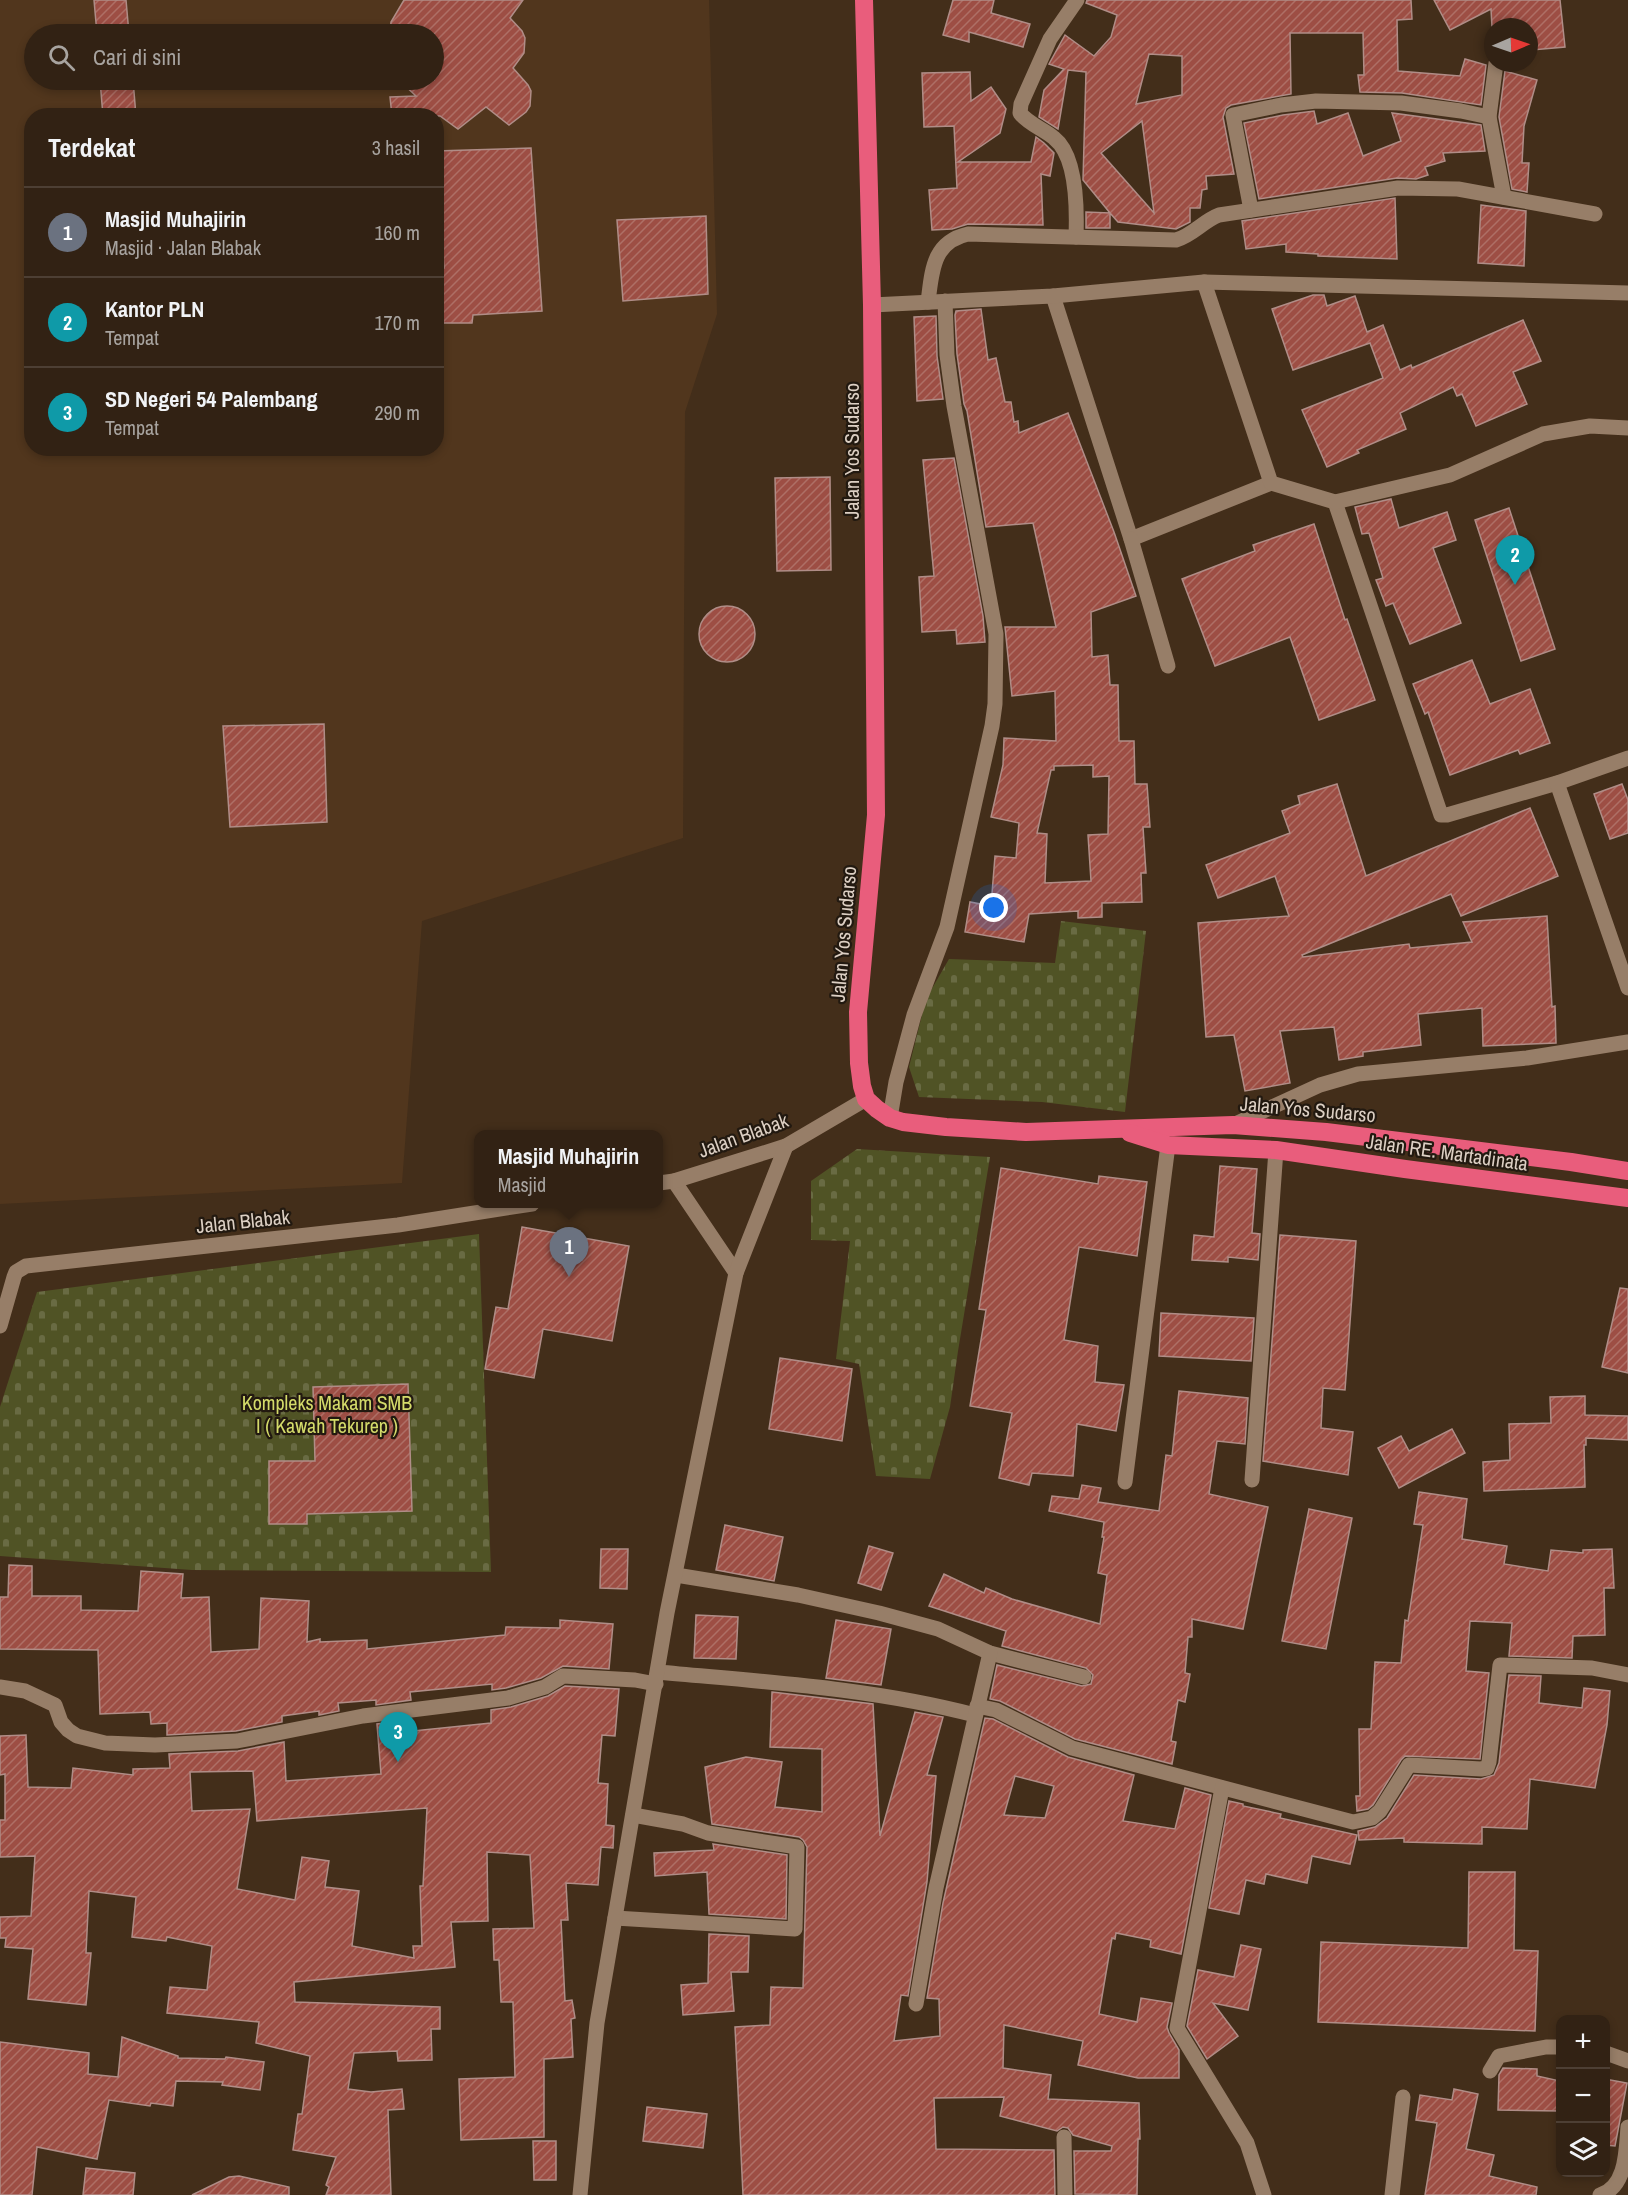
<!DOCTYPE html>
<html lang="id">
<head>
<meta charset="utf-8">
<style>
  body { margin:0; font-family:"Archivo Narrow",sans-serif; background:#3a2a1d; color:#f1f3f6 }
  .controls { position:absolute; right:18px; bottom:18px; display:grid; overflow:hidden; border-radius:12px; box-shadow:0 3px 9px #0003 }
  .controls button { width:54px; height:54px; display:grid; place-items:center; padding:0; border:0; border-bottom:2px solid #4d3f34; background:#322214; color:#f1f3f6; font:30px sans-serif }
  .compass { position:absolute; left:1484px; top:18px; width:54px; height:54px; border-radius:50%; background:#322214; box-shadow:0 3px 9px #0003; rotate:88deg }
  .you { position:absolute; left:994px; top:908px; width:21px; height:21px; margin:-15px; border:4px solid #fff; border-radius:50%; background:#1a73e8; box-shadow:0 0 0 9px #1a73e833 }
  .badge { display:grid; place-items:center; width:39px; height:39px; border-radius:50%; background:#8bbbb9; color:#fff; font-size:20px; font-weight:700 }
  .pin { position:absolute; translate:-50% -50px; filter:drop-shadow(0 2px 3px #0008) }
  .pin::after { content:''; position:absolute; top:32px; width:21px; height:18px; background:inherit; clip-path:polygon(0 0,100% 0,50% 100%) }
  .popup { position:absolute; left:474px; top:1130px; width:189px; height:78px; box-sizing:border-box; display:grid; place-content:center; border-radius:12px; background:#322214; filter:drop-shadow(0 2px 4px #0005); font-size:20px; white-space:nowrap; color:#a8a4a0 }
  .popup b { font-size:22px; color:#f1f3f6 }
  .popup::after { content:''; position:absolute; left:50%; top:100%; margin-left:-12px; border:12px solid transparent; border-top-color:#322214 }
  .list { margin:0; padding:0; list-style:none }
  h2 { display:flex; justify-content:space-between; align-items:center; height:78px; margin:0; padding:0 24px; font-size:26px }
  h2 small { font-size:20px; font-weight:400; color:#a8a4a0 }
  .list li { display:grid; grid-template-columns:39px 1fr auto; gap:18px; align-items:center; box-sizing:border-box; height:90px; padding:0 24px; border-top:2px solid #4d3f34 }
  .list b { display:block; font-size:22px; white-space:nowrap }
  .list p { margin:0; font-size:20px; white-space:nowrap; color:#a8a4a0 }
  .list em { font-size:20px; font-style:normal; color:#a8a4a0 }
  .icon { flex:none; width:33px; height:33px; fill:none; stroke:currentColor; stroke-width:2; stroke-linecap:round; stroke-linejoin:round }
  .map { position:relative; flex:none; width:1628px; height:2195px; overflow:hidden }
  .search { position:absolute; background:#322214; box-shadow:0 3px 9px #0003; left:24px; top:24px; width:420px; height:66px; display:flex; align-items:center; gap:15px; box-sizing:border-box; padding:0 21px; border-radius:33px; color:#a8a4a0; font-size:22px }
  .panel { position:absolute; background:#322214; box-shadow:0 3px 9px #0003; left:24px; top:108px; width:420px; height:348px; border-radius:24px }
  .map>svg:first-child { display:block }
  .built { fill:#51361d; fill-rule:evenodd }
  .cemetery { fill:url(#cemetery-stones) }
  .building { fill:url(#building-hatch); stroke:#b08d87; stroke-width:1.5; fill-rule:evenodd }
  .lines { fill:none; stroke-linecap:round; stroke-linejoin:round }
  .minor { stroke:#977e68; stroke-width:15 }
  .highway { stroke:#e95d7c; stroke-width:18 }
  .labels { text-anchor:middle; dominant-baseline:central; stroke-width:4.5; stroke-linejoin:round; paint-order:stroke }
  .street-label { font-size:20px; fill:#dccfc3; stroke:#221910 }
  .park-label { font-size:20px; fill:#d4db6a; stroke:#221910 }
</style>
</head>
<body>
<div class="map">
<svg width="1628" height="2195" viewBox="0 0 1628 2195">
  <defs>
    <pattern id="cemetery-stones" width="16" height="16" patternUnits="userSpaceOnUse" patternTransform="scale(1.5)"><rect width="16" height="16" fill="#505325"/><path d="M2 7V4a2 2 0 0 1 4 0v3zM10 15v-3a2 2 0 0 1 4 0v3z" fill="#696b43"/></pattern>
    <pattern id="building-hatch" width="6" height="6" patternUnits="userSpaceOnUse" patternTransform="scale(1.5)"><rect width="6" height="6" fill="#9d4e44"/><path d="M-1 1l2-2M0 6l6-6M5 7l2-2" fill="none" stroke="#ae6f66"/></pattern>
  </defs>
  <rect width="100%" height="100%" fill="#432e1a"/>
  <path class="built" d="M0,0H709L717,314L685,412L683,838L422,921L402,1183L0,1204ZM34,34H434V80H34ZM32,116H436V448H32Z"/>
  <g class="cemetery">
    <path d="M1061,921L1146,931L1125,1112L1042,1102L919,1097L909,1067L926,999L949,959L1055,963Z"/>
    <path d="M857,1149L990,1157L958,1351L950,1407L930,1479L876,1476L859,1364L836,1359L850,1241L811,1240V1181Z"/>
    <path d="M479,1234L491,1572L192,1570L0,1556V1407L37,1292Z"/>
  </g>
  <g class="building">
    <path d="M94,0H126L129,34H97Z"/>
    <path d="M404,0H523L510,18L522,31L525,38L524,53L513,68L528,85L531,91L530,106L526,112L509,125L486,107L458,129L440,116H392L390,97L416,96L399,80H434V34H390L391,22Z"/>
    <path d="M953,0H994L991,13L1030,24L1023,47L969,32V42L943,35Z"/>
    <path d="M1087,0H1411L1412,19L1397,20L1398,71L1460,76L1465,59L1486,65L1481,105L1402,93L1360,92L1358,75H1364L1363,33H1290L1291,94L1231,105L1226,108L1223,117L1234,174L1206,176L1207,189L1202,190L1200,208H1190V222L1176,229L1118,222L1110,213V228H1086V212L1110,213L1083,180L1086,72L1068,70L1058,129L1039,117L1044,90L1064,69L1049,64L1065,35L1094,56L1111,37L1117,15L1086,3ZM1149,54L1182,56V95L1136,104ZM1142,121L1154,213L1101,153Z"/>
    <path d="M1434,0H1560L1565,47L1532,50L1530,27H1492L1491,9L1450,30Z"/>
    <path d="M1505,71L1537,80L1524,126L1522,163H1529L1527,192L1512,189L1499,117Z"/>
    <path d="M970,72L971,101L991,87L1006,109L1000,133L958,162H1031L1036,137L1044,143L1054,153L1050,176L1041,174L1043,225L968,224L952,229L932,230L929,190L957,188L954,126L924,127L922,73Z"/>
    <path d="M100,80H133L136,116H103Z"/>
    <path d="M1314,111L1317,124L1348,113L1363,156L1401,141L1392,113L1481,125L1485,151L1443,153L1445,161L1425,167L1428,175L1416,179L1397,178L1259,199L1244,123L1283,115Z"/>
    <path d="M531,148L542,311L473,315L472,323H436V268H444L436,151Z"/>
    <path d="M1395,198L1397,259L1318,256V254L1286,252V244L1246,249L1242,221Z"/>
    <path d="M1481,205L1526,211L1524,266L1478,263Z"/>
    <path d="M706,216L708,294L623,301L617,220Z"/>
    <path d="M1313,295H1324L1327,306L1355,296L1367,332L1383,325L1400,370L1411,365L1412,368L1523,320L1541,361L1513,372L1527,404L1476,426L1462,394L1457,396L1453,387L1400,413L1406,429L1357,450L1359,453L1327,467L1302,410L1383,378L1370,343L1293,370L1272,309Z"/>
    <path d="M981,309L988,360L996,358L1005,402H1011L1014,422L1018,421L1019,433L1068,413L1114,532L1136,596L1091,612L1092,657L1108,655L1110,685H1118L1119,741H1134L1135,784H1147L1150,827H1143L1146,873H1141L1142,902L1102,903V917L1078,918V911L1029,914L1024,942L965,932L970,902L991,906L995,856L1016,858L1019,823L991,817L1003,765L1004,738L1056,741L1055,691L1012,696L1005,627H1056L1033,523L986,527L967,411L964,404L957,354L955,315L956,311ZM1093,765V777L1109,776L1108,834L1088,835L1091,881L1045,883L1047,834L1037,833L1051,770H1054V766Z"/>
    <path d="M936,316L937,356L943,399L917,401L914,317Z"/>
    <path d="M954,458L983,616L985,642L957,644L956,630L922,632L919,577L934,576L923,460Z"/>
    <path d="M830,477L831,570L777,571L775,478Z"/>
    <path d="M1391,499L1399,528L1447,512L1456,540L1433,548L1461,623L1410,644L1393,603L1386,606L1376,580L1383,578L1369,533L1362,534L1355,507Z"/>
    <path d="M1509,508L1555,649L1521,661L1475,520Z"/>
    <path d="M1314,524L1345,620L1347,619L1375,700L1319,720L1290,637L1215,666L1182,579L1255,551L1253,545Z"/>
    <circle cx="727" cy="634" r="28"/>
    <path d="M1472,660L1490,704L1530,689L1550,743L1520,754L1518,750L1450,775L1428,712L1425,714L1413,684Z"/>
    <path d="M324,724L327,822L230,827L223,726Z"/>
    <path d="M1337,784L1366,876L1530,808L1558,876L1461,916L1451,894L1302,955L1303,957L1409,944L1410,948L1472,942L1463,922L1547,916L1552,1007L1555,1006L1556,1043L1483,1046L1482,1008L1418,1014L1421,1045L1363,1052V1056L1339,1060L1334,1027L1280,1031L1290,1083L1245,1091L1234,1035L1206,1037L1198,923L1289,916L1275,876L1218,898L1206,865L1290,833L1282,811L1300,804L1298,796Z"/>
    <path d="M1622,784L1628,800V833L1610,839L1594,794Z"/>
    <path d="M1220,1166L1257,1169L1252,1233L1260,1234L1258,1260L1228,1257V1262L1192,1260L1194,1235L1214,1237Z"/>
    <path d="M1001,1168L1098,1184L1099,1176L1147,1182L1137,1256L1079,1247L1064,1340L1098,1346L1095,1382L1124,1385L1116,1431L1077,1424L1073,1476L1032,1473L1029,1485L999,1478L1012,1413L970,1406L986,1310L979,1309Z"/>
    <path d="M522,1227L629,1246L612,1341L543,1329L534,1378L485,1369L496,1307L508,1309Z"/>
    <path d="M1280,1235L1356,1241L1345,1390L1323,1388L1321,1428L1353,1432L1348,1475L1263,1461Z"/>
    <path d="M1620,1288L1628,1289V1373L1602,1367Z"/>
    <path d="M1161,1313L1254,1318L1251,1361L1159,1356Z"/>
    <path d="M780,1358L852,1369L842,1441L769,1429Z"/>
    <path d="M408,1384L412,1511L307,1514V1524H269V1461H315L313,1387Z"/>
    <path d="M1179,1391L1248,1398L1245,1444L1217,1441L1209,1494L1268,1507L1243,1629L1192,1619V1637H1188L1185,1673L1190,1674L1185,1702L1178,1700L1171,1741L1176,1742L1172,1764L1075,1739L1000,1701L990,1699L997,1665L1082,1686L1091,1684L1093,1675L1086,1668L1002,1646L1006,1631L929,1606L944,1574L984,1593L986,1588L1012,1599L1100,1624L1107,1575L1098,1573L1104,1537H1102L1104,1522L1049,1511L1052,1496L1079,1499L1082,1485L1101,1488L1098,1502L1159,1511L1166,1455L1172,1456Z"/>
    <path d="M1585,1396V1415L1628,1416V1440L1586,1438V1445H1584L1585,1487L1484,1491L1483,1462L1510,1460L1509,1424L1551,1423L1550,1397Z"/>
    <path d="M1452,1429L1465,1453L1399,1488L1378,1448L1401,1436L1409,1451Z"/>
    <path d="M1419,1492L1467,1499L1462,1539L1507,1546L1504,1564L1548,1571L1551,1550L1583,1553V1550L1612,1549L1614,1588H1604L1605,1635L1573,1636L1572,1658L1509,1656L1512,1623L1470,1621L1466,1671L1489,1673L1480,1759L1405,1756L1401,1760L1373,1805L1368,1809L1357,1811L1356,1796H1360L1359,1729H1371L1375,1662L1401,1663L1405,1620L1408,1621L1423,1525L1414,1524Z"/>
    <path d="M1309,1509L1352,1518L1326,1649L1282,1641Z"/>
    <path d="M725,1525L783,1537L774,1581L716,1570Z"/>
    <path d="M869,1546L893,1553L881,1590L858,1583Z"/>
    <path d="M601,1549H628L627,1589L600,1588Z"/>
    <path d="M9,1565L32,1566V1596H81V1610L138,1611L141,1571L183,1574L181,1598L209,1597L211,1652L259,1649L261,1598L309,1601L307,1642L320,1639V1642L367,1640V1649L505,1635L506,1627L560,1628V1620L613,1624L609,1669L563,1666L541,1678L506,1688L492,1690V1684L410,1692L411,1700L376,1705V1700L338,1703L339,1711L319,1715V1711L282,1716V1722L236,1731L167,1735V1723L151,1724L150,1712L100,1714L98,1650L0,1649V1597H8Z"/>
    <path d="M696,1615L738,1617L736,1659L694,1658Z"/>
    <path d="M836,1620L891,1629L881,1685L826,1678Z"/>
    <path d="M1509,1675L1541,1676L1539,1703L1582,1708L1584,1688L1610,1691L1607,1725L1595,1788L1530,1779L1527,1829L1482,1827V1844L1404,1842V1838L1359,1840L1358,1831L1375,1827L1387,1818L1414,1775L1481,1779L1494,1775L1499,1763Z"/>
    <path d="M565,1686L619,1689L615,1736L602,1735L598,1783L608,1784L606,1825L614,1826L613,1848L601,1847L598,1885L566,1883L568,1920H561L565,2001L572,2000L575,2018L571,2019L573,2057L544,2059V2137L461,2140L459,2079L515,2077L513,2002H501L499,1960H494L493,1929L534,1928L530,1855L487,1852L488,1921L451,1922L455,1967L294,1982L295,2002L440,2007V2029H431L432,2060L398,2061L397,2051L354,2053L348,2089L371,2092L402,2089L404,2109L388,2110L391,2195H326L329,2187L326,2185L336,2157L293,2150L298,2114H302L310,2056L256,2043L259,2022L167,2013L170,1987L207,1990L212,1946L167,1937L166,1941L132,1937L136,1897L89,1891L86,1953H91L86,2005L28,1999L33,1949L5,1947L6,1938H0V1917L31,1916L35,1856L0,1857V1820H5V1774L0,1775V1736L26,1735L28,1787L71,1788L73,1768L133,1775V1769L170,1768L169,1754L238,1751L284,1742L286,1781L381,1774L377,1724L412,1720L413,1731L491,1723V1710L511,1707L548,1696ZM253,1771L257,1821L427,1808L423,1886H420L422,1946H413L414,1958L352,1946L359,1891L325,1887L329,1861L302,1857L295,1900L237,1889L250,1809L192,1811L190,1772Z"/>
    <path d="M772,1692L873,1704L880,1836L915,1712L943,1717L927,1775L936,1776L927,1882L908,1996L901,1995L894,2041L940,2036L939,1999L927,1998L943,1903L985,1718L993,1719L1068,1757L1134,1775L1123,1821L1175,1829L1185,1788L1211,1795L1181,1954L1150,1947L1151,1940L1116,1933L1115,1939L1112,1938L1099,2014L1137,2022L1141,1998L1172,2003L1167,2027L1169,2033L1179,2050V2078H1138L1078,2065L1083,2041L1004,2025L1003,2068L1051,2075L1048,2099L1139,2103L1140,2139H1138L1137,2195L1075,2194L1074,2151H1111L1112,2146L1073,2135L1068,2128L1063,2127L1057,2131L1000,2116L1004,2097L934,2098L936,2149L1054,2150L1055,2195H743L735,2027L770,2025L771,1987L803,1988L807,1847L803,1840L799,1837L712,1824L705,1767L746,1757L782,1762L775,1807L822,1812V1749L770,1747ZM1015,1776L1054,1786L1045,1818L1004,1815Z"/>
    <path d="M1229,1801L1243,1804V1806L1281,1814L1280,1818L1357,1835L1350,1864L1312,1856L1307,1883L1266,1874L1264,1884L1246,1880L1239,1914L1209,1908Z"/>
    <path d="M713,1844L787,1855L786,1919L709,1914L707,1872L655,1876L654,1853L714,1850Z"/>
    <path d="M1469,1872H1515L1514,1950L1538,1951L1535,2031L1318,2022L1321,1942L1468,1948Z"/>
    <path d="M709,1934L749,1936L748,1972H731L734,2011L683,2015L681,1985L708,1983Z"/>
    <path d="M1241,1945L1261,1949L1248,2010L1213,2003L1238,2036L1207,2059L1187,2026L1198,1970L1234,1977Z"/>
    <path d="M122,2037L178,2056V2058L225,2059L226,2057L264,2062L260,2090L222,2085L223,2082L176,2081L173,2106L151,2103L150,2106L109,2100L97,2159L37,2147L32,2195H0V2042L89,2053L88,2074L118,2077Z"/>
    <path d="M1503,2068L1537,2069V2076L1560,2081V2111L1498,2110L1499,2075Z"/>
    <path d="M1605,2079L1627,2083L1615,2146L1605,2145Z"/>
    <path d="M1454,2089L1478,2094L1466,2149L1494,2155L1489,2176L1537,2187L1536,2195H1425L1437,2123L1416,2120L1420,2095L1452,2100Z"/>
    <path d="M647,2107L707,2114L703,2148L643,2141Z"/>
    <path d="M533,2141H556V2180H534Z"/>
    <path d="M86,2168L135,2173L133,2195H83Z"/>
    <path d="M239,2176L289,2187V2195H192L229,2177Z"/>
  </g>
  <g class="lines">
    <g class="minor">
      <path d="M1496,63L1489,117L1504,197"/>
      <path d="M1251,210L1233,115L1281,105L1316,101L1401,103L1461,111L1489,117"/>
      <path d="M1076,237C1077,210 1077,156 1054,138C1044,129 1028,124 1020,113L1021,104L1050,39L1077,0"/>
      <path d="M1204,282L1628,293"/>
      <path d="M1053,296L1131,539L1271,483"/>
      <path d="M928,302C932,272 932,242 968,234L1176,240C1193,235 1203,221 1219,215L1398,188L1458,189L1595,214"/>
      <path d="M872,305L1053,296L1204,282L1271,483L1335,502L1441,815H1447L1557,783L1628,758"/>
      <path d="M1335,502L1450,475L1543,434L1590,426L1628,428"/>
      <path d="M1131,539L1168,666"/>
      <path d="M1557,783L1628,988"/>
      <path d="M890,1118L896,1082L914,1015L947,927L992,726L995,704L996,634L954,406L947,355L945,301"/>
      <path d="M1233,1125L1320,1085L1358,1074L1527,1058L1628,1042"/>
      <path d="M674,1181L736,1273"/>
      <path d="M659,1183L674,1181L786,1146L866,1099"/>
      <path d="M0,1326L14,1277L16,1272L26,1266L398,1225L532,1204"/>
      <path d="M1252,1480L1276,1150"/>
      <path d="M1125,1482L1168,1145"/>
      <path d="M676,1575L798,1595L879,1613L938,1629L990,1653L1084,1677"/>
      <path d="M658,1672C765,1682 872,1688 975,1715"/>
      <path d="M0,1687L25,1691L55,1705L61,1722L68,1730L77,1736L105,1743L155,1745L237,1741L363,1716L508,1698L545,1687L563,1676L635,1680L656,1684"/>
      <path d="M977,1706L996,1710L1072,1748L1353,1822L1372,1818L1380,1811L1409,1765L1481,1769L1487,1768L1489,1762L1500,1665L1592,1668L1628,1675"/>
      <path d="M1222,1788L1177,2028L1247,2143L1264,2195"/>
      <path d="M615,1918L795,1929L797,1847L708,1833L683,1824L633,1815"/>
      <path d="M916,2004L936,1888L990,1653"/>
      <path d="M1606,2053L1628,2061"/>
      <path d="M1490,2071L1499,2056L1546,2047H1560"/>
      <path d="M1064,2137L1065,2195"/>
      <path d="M580,2195L597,2023L667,1613L736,1273L786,1146"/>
      <path d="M1392,2195L1403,2097"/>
      <path d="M1600,2195C1627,2187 1626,2149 1628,2127"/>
    </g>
    <g class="highway">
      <path d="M864,0L872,305L876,815L858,1012L859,1063L862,1086L866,1099L877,1109L890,1118L903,1122L946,1127L1026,1132L1233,1125L1326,1132L1571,1162L1628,1171"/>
      <path d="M1130,1133L1168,1145L1276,1150L1405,1169L1628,1198"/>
    </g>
  </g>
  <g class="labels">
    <g class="street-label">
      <text transform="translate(851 451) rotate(-90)">Jalan Yos Sudarso</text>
      <text transform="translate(843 934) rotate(-85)">Jalan Yos Sudarso</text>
      <text transform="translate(1308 1109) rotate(5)">Jalan Yos Sudarso</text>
      <text transform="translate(743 1135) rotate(-20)">Jalan Blabak</text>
      <text transform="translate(1447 1152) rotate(8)">Jalan RE. Martadinata</text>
      <text transform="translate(243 1221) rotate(-6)">Jalan Blabak</text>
    </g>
    <g class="park-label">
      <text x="327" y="1402">Kompleks Makam SMB<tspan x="327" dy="23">I ( Kawah Tekurep )</tspan></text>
    </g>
  </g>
</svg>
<div class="controls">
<button>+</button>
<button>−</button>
<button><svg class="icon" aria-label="layers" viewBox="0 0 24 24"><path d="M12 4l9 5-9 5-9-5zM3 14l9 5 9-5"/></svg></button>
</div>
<svg class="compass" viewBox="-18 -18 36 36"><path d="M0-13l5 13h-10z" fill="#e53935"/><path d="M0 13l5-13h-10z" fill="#a8a4a0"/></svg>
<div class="you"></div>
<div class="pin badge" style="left:569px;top:1277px;background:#6b7280">1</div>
<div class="popup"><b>Masjid Muhajirin</b>Masjid</div>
<div class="pin badge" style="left:1515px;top:585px;background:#0f9aa8">2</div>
<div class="pin badge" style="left:398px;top:1762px;background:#0f9aa8">3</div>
<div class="search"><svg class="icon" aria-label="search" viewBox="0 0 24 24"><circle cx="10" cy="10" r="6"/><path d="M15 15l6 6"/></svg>Cari di sini</div>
<section class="panel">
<h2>Terdekat<small>3 hasil</small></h2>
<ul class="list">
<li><span class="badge" style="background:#6b7280">1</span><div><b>Masjid Muhajirin</b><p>Masjid · Jalan Blabak</p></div><em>160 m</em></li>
<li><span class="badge" style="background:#0f9aa8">2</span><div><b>Kantor PLN</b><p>Tempat</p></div><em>170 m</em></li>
<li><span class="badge" style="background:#0f9aa8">3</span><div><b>SD Negeri 54 Palembang</b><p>Tempat</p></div><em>290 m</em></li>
</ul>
</section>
</div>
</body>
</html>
